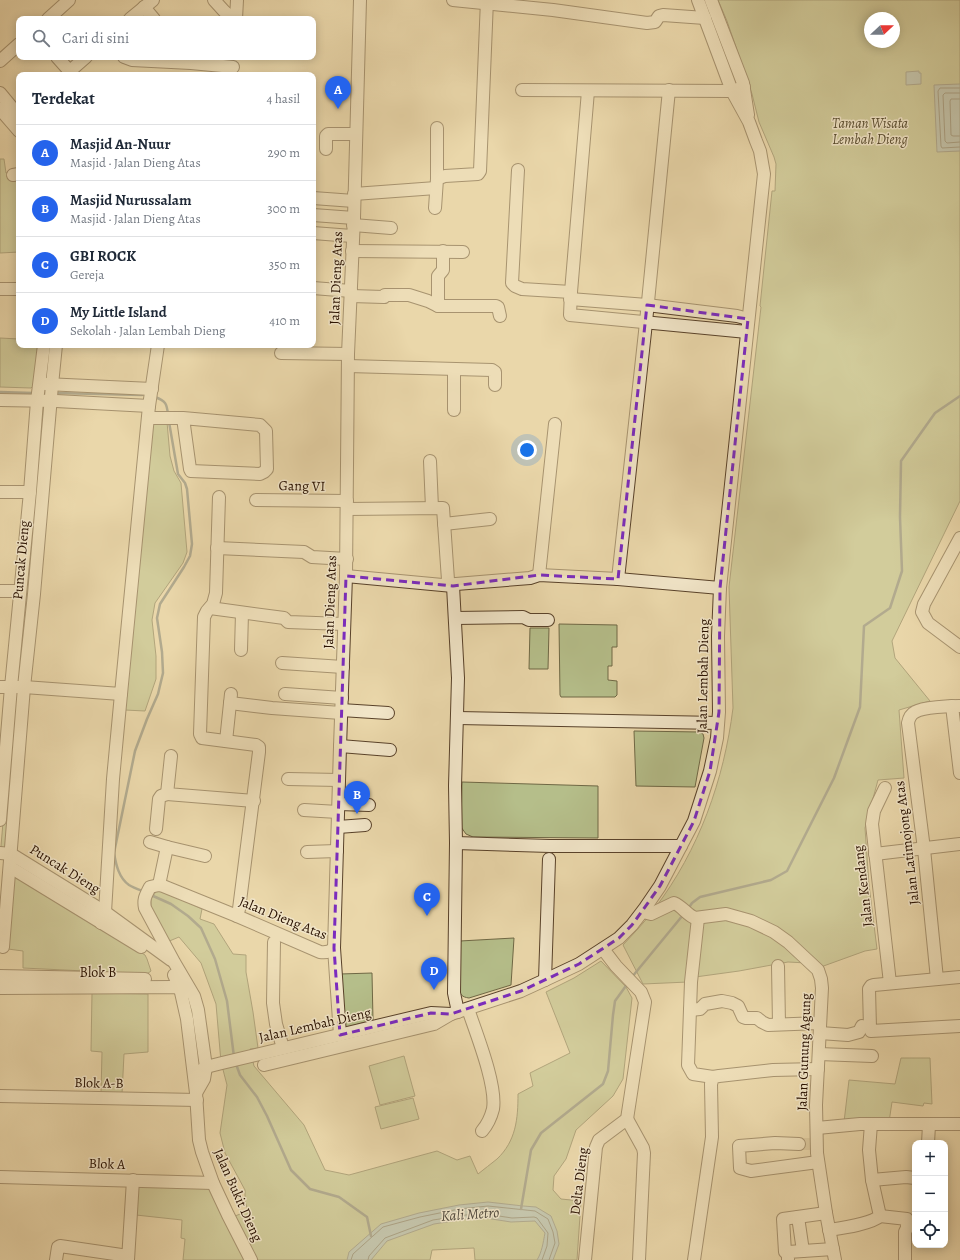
<!DOCTYPE html>
<html lang="id">
<head>
<meta charset="utf-8">
<style>
  body { margin:0; font-family:Alegreya,serif; background:#f2f2f3; color:#1f2937 }
  .controls { position:absolute; right:12px; bottom:12px; display:grid; overflow:hidden; border-radius:8px; box-shadow:0 2px 10px #0003 }
  .controls button { width:36px; height:36px; display:grid; place-items:center; padding:0; border:0; border-bottom:1px solid #e0e1e3; background:#fff; color:#1f2937; font:20px sans-serif }
  .compass { position:absolute; left:864px; top:12px; width:36px; height:36px; border-radius:50%; background:#fff; box-shadow:0 2px 10px #0003; rotate:68deg }
  .you { position:absolute; left:527px; top:450px; width:14px; height:14px; margin:-10px; border:3px solid #fff; border-radius:50%; background:#1a73e8; box-shadow:0 0 0 6px #1a73e833 }
  .badge { display:grid; place-items:center; width:26px; height:26px; border-radius:50%; background:#2563eb; color:#fff; font-size:13px; font-weight:700 }
  .pin { position:absolute; translate:-50% -33px; filter:drop-shadow(0 1px 2px #0008) }
  .pin::after { content:''; position:absolute; top:21px; width:14px; height:12px; background:inherit; clip-path:polygon(0 0,100% 0,50% 100%) }
  .list { margin:0; padding:0; list-style:none }
  h2 { display:flex; justify-content:space-between; align-items:center; height:52px; margin:0; padding:0 16px; font-size:17px }
  h2 small { font-size:13px; font-weight:400; color:#747a83 }
  .list li { display:grid; grid-template-columns:26px 1fr auto; gap:12px; align-items:center; box-sizing:border-box; height:56px; padding:0 16px; border-top:1px solid #e0e1e3 }
  .list b { display:block; font-size:15px; white-space:nowrap }
  .list p { margin:0; font-size:13px; white-space:nowrap; color:#747a83 }
  .list em { font-size:13px; font-style:normal; color:#747a83 }
  .icon { flex:none; width:22px; height:22px; fill:none; stroke:currentColor; stroke-width:2; stroke-linecap:round; stroke-linejoin:round }
  .map { position:relative; flex:none; width:960px; height:1260px; overflow:hidden }
  .search { position:absolute; background:#fff; box-shadow:0 2px 10px #0003; left:16px; top:16px; width:300px; height:44px; display:flex; align-items:center; gap:10px; box-sizing:border-box; padding:0 14px; border-radius:8px; color:#747a83; font-size:15px }
  .panel { position:absolute; background:#fff; box-shadow:0 2px 10px #0003; left:16px; top:72px; width:300px; height:276px; border-radius:8px }
  .map>svg:first-child { display:block }
  .green { fill:#b5be8a; stroke:#6f6845; fill-rule:evenodd }
  .water { fill:#9eb6b5; stroke:#6f746d }
  .lines { fill:none; stroke-linecap:round; stroke-linejoin:round }
  .shore { stroke:#64645a; stroke-width:1 }
  .stream { stroke:#6f746d; stroke-width:2.5 }
  .minor-tunnel { stroke:#cdb990; stroke-width:12; stroke-dasharray:12 6; stroke-linecap:butt }
  .minor-casing { stroke:#59422a; stroke-width:14 }
  .minor { stroke:#f1e5c8; stroke-width:12 }
  .marked { fill:none; stroke:#7b2cbf; stroke-width:3; stroke-dasharray:8 5; stroke-linejoin:round }
  .labels { text-anchor:middle; dominant-baseline:central; stroke-width:3; stroke-linejoin:round; paint-order:stroke }
  .park-label { font-size:14px; font-style:italic; fill:#5a4e30; stroke:#f1e5c8 }
  .street-label { font-size:14px; fill:#291100; stroke:#f1e5c8 }
  .water-label { font-size:15px; font-style:italic; fill:#524b3f; stroke:#f1e5c8 }
</style>
</head>
<body>
<div class="map">
<svg width="960" height="1260" viewBox="0 0 960 1260">
  <rect width="100%" height="100%" fill="#ead7aa"/>
  <filter id="stains"><feTurbulence type="fractalNoise" baseFrequency=".005" numOctaves="4"/><feColorMatrix values="0 0 0 0 .2 0 0 0 0 .09 0 0 0 0 .02 0 0 0 .5 -.17"/></filter>
  <radialGradient id="worn" r=".72"><stop offset=".6" stop-color="#630" stop-opacity="0"/><stop offset="1" stop-color="#630" stop-opacity=".3"/></radialGradient>
  <g class="green">
    <path d="M718,0H960V501L892,641L895,658L930,701L899,710L904,778L878,780L865,828L869,885L877,949L865,951L818,968L808,954L792,939L759,919L735,912L713,911L711,918L728,917L761,928L775,935L807,963L788,962L739,971L688,978V982L643,984L623,945C634,933 646,921 655,908C699,850 724,780 733,708L729,587L761,307L760,306L772,191H775L776,164L774,157L759,122L752,94L727,21ZM870,18H894V42H870Z"/>
    <path d="M0,159H4L6,173L19,172V252L0,253Z"/>
    <path d="M0,338L19,339V345H39L34,385L31,388L0,387Z"/>
    <path d="M45,406L21,674L19,677H17L41,407Z"/>
    <path d="M167,422L170,456L174,471L181,483L187,552L183,563L155,603L152,620L156,656V679L145,711L125,710L151,427L154,423Z"/>
    <path d="M559,624L617,625V647H612V666H608V680L617,681V695L615,697H561L560,695Z"/>
    <path d="M530,628H549L548,669H529Z"/>
    <path d="M18,690L6,848H2L1,846L14,692Z"/>
    <path d="M634,731L700,732L703,734L704,738L695,787L636,786Z"/>
    <path d="M462,782L598,786V838L473,837L466,834L461,827Z"/>
    <path d="M17,875L145,955L147,959L151,971L147,974L23,968V951L8,949L13,877Z"/>
    <path d="M157,890L166,891L202,909L200,919L214,924L233,954L246,955V972L253,1012L258,1048L250,1049L254,1066L304,1125L325,1170L349,1175L437,1151L457,1160L470,1156L478,1174C484,1169 491,1164 497,1159C516,1141 518,1119 518,1094L533,1086L530,1073L570,1053L546,992L574,978L601,961L626,987L632,998L623,1079L613,1096L576,1130L566,1159L554,1176L553,1190L561,1199L581,1201L577,1260H475L474,1248L432,1250L430,1260H258L252,1251L235,1216L248,1211L245,1201V1190L225,1153L220,1133L227,1085L221,1062L216,1004L201,963L179,937L167,942L151,912V899Z"/>
    <path d="M514,938L511,985L469,998C462,997 460,995 459,988L460,941Z"/>
    <path d="M372,973L373,1020L344,1028L340,974Z"/>
    <path d="M92,993L148,994V1052L124,1054L122,1094H101L102,1052L91,1051Z"/>
    <path d="M404,1056L415,1096L380,1105L369,1066Z"/>
    <path d="M901,1058H930L932,1104L924,1103L923,1106L892,1102L889,1122H844L849,1080L895,1084Z"/>
    <path d="M413,1098L419,1119L381,1129L375,1107Z"/>
    <path d="M137,1186L209,1187L219,1210L245,1260H183L185,1239L181,1238L182,1220L136,1215Z"/>
  </g>
  <g class="water">
    <path d="M919,71V73H921V84L906,85V72Z"/>
    <path d="M960,84V151L937,152L934,85Z"/>
    <path d="M488,1202L523,1206L536,1207L551,1216L557,1231L559,1244L553,1260H537C542,1252 543,1243 545,1233L535,1221L511,1222L479,1217L434,1224L387,1241L371,1260H347L349,1252L381,1224L419,1213L459,1205Z"/>
  </g>
  <g class="lines">
    <g class="shore">
      <path d="M960,88H940L938,91L941,146L942,148L960,147"/>
      <path d="M960,93H945L943,95L945,141L947,143L960,142"/>
      <path d="M960,99H951L950,101L951,135L953,136H960"/>
      <path d="M351,1260L353,1254L383,1227L420,1217L459,1209L488,1206L535,1211L548,1219L553,1232L555,1243L549,1260"/>
      <path d="M368,1260L369,1256L385,1238L433,1220L479,1213L512,1218L534,1217L537,1218L548,1233L547,1246L542,1260"/>
    </g>
    <g class="stream">
      <path d="M0,392L33,393"/>
      <path d="M55,393L142,395"/>
      <path d="M155,397C166,401 167,404 168,415"/>
      <path d="M145,892C140,890 134,888 129,885C119,878 116,865 114,853L135,751L147,719L158,694L163,673L162,652L157,618L160,604L184,567L190,556L192,544L187,489L185,483L178,474L169,422"/>
      <path d="M151,895L171,904L188,916L201,928L215,959L227,1001L234,1057"/>
      <path d="M688,909L692,903L700,897L771,880L787,871L834,778L860,707L864,626L890,608L902,571L900,517L901,461L935,413L960,396"/>
      <path d="M632,977L683,915"/>
      <path d="M236,1064L240,1075L257,1097L267,1116L291,1170L310,1189L339,1197L367,1217L371,1236"/>
      <path d="M521,1209L531,1150L541,1133L603,1084L608,1071L613,1015L615,1001L628,983"/>
    </g>
    <path class="minor-tunnel" d="M799,1144H815"/>
    <defs>
      <g id="minor">
        <path d="M214,0L224,11L233,19"/>
        <path d="M453,0L553,10L647,23L655,22L659,16L663,15L705,18"/>
        <path d="M711,0L743,83L748,115"/>
        <path d="M144,7L154,19"/>
        <path d="M48,19L69,0"/>
        <path d="M130,19L153,0"/>
        <path d="M236,19L237,0"/>
        <path d="M57,57L73,75"/>
        <path d="M124,57L132,60L191,63L233,67"/>
        <path d="M0,61L19,44"/>
        <path d="M70,71L86,57"/>
        <path d="M522,90L732,91L744,87"/>
        <path d="M588,91L571,292L570,315L747,332"/>
        <path d="M0,93L19,116"/>
        <path d="M0,109L19,131"/>
        <path d="M326,149V136L328,134H356"/>
        <path d="M518,170L512,283L515,286L522,289L571,292"/>
        <path d="M13,175L19,174"/>
        <path d="M437,179V128"/>
        <path d="M354,194L436,188"/>
        <path d="M313,198L354,201"/>
        <path d="M435,208L437,179L445,176L478,174L480,171L487,0"/>
        <path d="M313,215L354,218"/>
        <path d="M353,225L391,228"/>
        <path d="M313,233L352,236"/>
        <path d="M352,251L463,252"/>
        <path d="M313,288L351,291"/>
        <path d="M0,289H19"/>
        <path d="M351,296L384,297L385,295H409L428,301L438,306H496L498,307L500,316"/>
        <path d="M570,299L647,305L737,316L748,319"/>
        <path d="M438,306V276L443,270V251"/>
        <path d="M281,353L348,354"/>
        <path d="M348,366L492,370L495,372V385"/>
        <path d="M45,384L152,389"/>
        <path d="M0,400L56,401L149,406"/>
        <path d="M454,410V370"/>
        <path d="M148,418H183L260,425L266,431L267,469L264,472L260,474L191,471L190,469L183,418"/>
        <path d="M430,461L432,508"/>
        <path d="M0,492H30"/>
        <path d="M219,497L216,593L213,604L207,611L204,617L200,734L202,738L256,745L259,747V752L239,909L237,916"/>
        <path d="M256,500L347,501"/>
        <path d="M347,509L443,508L448,580L453,586L458,678L455,786L456,843L454,993L458,1012"/>
        <path d="M444,524L490,519"/>
        <path d="M960,538L924,604L922,612L928,623L960,647"/>
        <path d="M217,548L304,552L312,557L347,559"/>
        <path d="M539,575L555,424"/>
        <path d="M346,576L453,586L456,584L530,578L539,575L618,579L720,588"/>
        <path d="M618,579L645,332L669,90"/>
        <path d="M0,591H20"/>
        <path d="M210,608L284,618L288,622L344,624"/>
        <path d="M455,618L523,617L529,620H548"/>
        <path d="M241,650L242,613"/>
        <path d="M282,663L343,667"/>
        <path d="M0,687H24L121,694L149,406L158,345"/>
        <path d="M285,694L342,698"/>
        <path d="M230,703L272,708L341,713"/>
        <path d="M952,706L960,773"/>
        <path d="M341,710L388,713"/>
        <path d="M458,718L718,723"/>
        <path d="M226,741L231,694"/>
        <path d="M340,746L390,750"/>
        <path d="M171,756L167,794L254,801"/>
        <path d="M288,779L339,780"/>
        <path d="M885,788L874,811L872,824L890,983"/>
        <path d="M339,804L369,805"/>
        <path d="M304,810L338,812"/>
        <path d="M0,820L11,687L30,492L37,401L44,345"/>
        <path d="M338,827L365,825"/>
        <path d="M156,829L159,799L161,796L167,794"/>
        <path d="M150,842L167,847"/>
        <path d="M456,843L550,846H681"/>
        <path d="M307,852L337,851"/>
        <path d="M0,853L11,854L105,912L171,960"/>
        <path d="M875,854L960,844"/>
        <path d="M10,867L141,947"/>
        <path d="M159,885L167,847L205,856"/>
        <path d="M643,912L651,914L674,903C682,906 687,915 695,918L726,914L751,921L774,932L788,942L818,970L821,979L822,988L816,1105L817,1153L826,1213L835,1260"/>
        <path d="M698,918L691,982L688,1065L693,1074L713,1077"/>
        <path d="M101,923L105,912L113,779L121,694"/>
        <path d="M274,942L273,1003L276,1024L283,1048"/>
        <path d="M3,947L24,687L34,594L52,385L56,345"/>
        <path d="M778,966L779,1024"/>
        <path d="M174,975L180,988L187,1019L196,1093L199,1140L202,1152L213,1183L228,1215L251,1260"/>
        <path d="M0,976L145,979"/>
        <path d="M960,977L874,985L871,986L869,989L870,1028L871,1031L960,1026"/>
        <path d="M937,979L924,849L908,723C909,718 911,714 915,712C923,707 950,706 960,706"/>
        <path d="M545,980L549,859"/>
        <path d="M0,988L173,987L180,988L186,991"/>
        <path d="M468,1009C476,1033 497,1085 493,1109C491,1117 488,1124 482,1131"/>
        <path d="M690,1010L700,1009L705,1004L722,1001L732,1003L738,1006L743,1017L746,1018H757L762,1022L768,1025L820,1023"/>
        <path d="M820,1033L848,1035L859,1032L862,1026"/>
        <path d="M340,1035L334,948L340,747L346,576L348,354L354,218L360,0"/>
        <path d="M819,1054L872,1056"/>
        <path d="M264,1065L434,1024L451,1014L521,991L545,980L579,964L619,938L632,925L645,908L660,886L694,821L710,771L717,738L719,712L718,636L720,588L764,174L760,151L756,141L749,122L732,91L698,0"/>
        <path d="M200,1071L206,1067L222,1063L431,1013L451,1014"/>
        <path d="M196,1093L204,1079L206,1067L198,1010L194,996L174,962L145,908C143,899 146,895 150,887L159,885L163,886L237,916L320,952C326,953 330,952 334,948"/>
        <path d="M0,1096L197,1100"/>
        <path d="M627,1119L643,1148L644,1153L639,1260"/>
        <path d="M817,1128L860,1124H960"/>
        <path d="M928,1143L929,1125"/>
        <path d="M799,1144L775,1143L739,1146L740,1168L751,1171L818,1162"/>
        <path d="M0,1177L213,1183"/>
        <path d="M872,1180L906,1177L915,1178"/>
        <path d="M880,1216L907,1219V1228L905,1232V1260"/>
        <path d="M798,1217L803,1251"/>
        <path d="M829,1230C842,1228 871,1224 880,1216L872,1180L869,1150L871,1124"/>
        <path d="M788,1252H785L783,1219L826,1213"/>
        <path d="M788,1259V1252L833,1249"/>
        <path d="M56,1260L58,1247L60,1246L128,1256"/>
        <path d="M128,1260L133,1180"/>
        <path d="M585,1260L596,1147L599,1140L627,1119L645,1002L641,992L616,966L603,949"/>
        <path d="M694,1260L712,1137L711,1084L713,1077L719,1076L773,1070L818,1069"/>
      </g>
    </defs>
    <use href="#minor" class="minor-casing"/>
    <use href="#minor" class="minor"/>
  </g>
  <path d="M0 0H960V1260H0ZM647,305L748,319L720,588L719,712L710,771L694,821L660,886L632,925L619,938L579,964L521,991L451,1014L431,1013L340,1035L334,948L346,576L453,586L539,575L618,579Z" fill="#ead7aa" fill-opacity=".55" fill-rule="evenodd"/>
  <path class="marked" d="M647,305L748,319L720,588L719,712L710,771L694,821L660,886L632,925L619,938L579,964L521,991L451,1014L431,1013L340,1035L334,948L346,576L453,586L539,575L618,579Z"/>
  <g class="labels">
    <g class="park-label">
      <text x="870" y="123">Taman Wisata<tspan x="870" dy="16">Lembah Dieng</tspan></text>
    </g>
    <g class="street-label">
      <text transform="translate(336 278) rotate(-88)">Jalan Dieng Atas</text>
      <text transform="translate(302 486) rotate(1)">Gang VI</text>
      <text transform="translate(21 560) rotate(-85)">Puncak Dieng</text>
      <text transform="translate(330 602) rotate(-88)">Jalan Dieng Atas</text>
      <text transform="translate(703 676) rotate(-89)">Jalan Lembah Dieng</text>
      <text transform="translate(907 843) rotate(-97)">Jalan Latimojong Atas</text>
      <text transform="translate(65 869) rotate(32)">Puncak Dieng</text>
      <text transform="translate(863 886) rotate(-97)">Jalan Kendang</text>
      <text transform="translate(283 918) rotate(22)">Jalan Dieng Atas</text>
      <text x="98" y="972">Blok B</text>
      <text transform="translate(315 1025) rotate(-13)">Jalan Lembah Dieng</text>
      <text transform="translate(804 1052) rotate(-88)">Jalan Gunung Agung</text>
      <text transform="translate(99 1083) rotate(1)">Blok A-B</text>
      <text transform="translate(107 1164) rotate(2)">Blok A</text>
      <text transform="translate(579 1181) rotate(-83)">Delta Dieng</text>
      <text transform="translate(238 1195) rotate(66)">Jalan Bukit Dieng</text>
    </g>
    <g class="water-label">
      <text transform="translate(470 1214) rotate(-4)">Kali Metro</text>
    </g>
  </g>
  <rect width="100%" height="100%" filter="url(#stains)"/>
  <rect width="100%" height="100%" fill="url(#worn)"/>
</svg>
<div class="controls">
<button>+</button>
<button>−</button>
<button><svg class="icon" aria-label="locate" viewBox="0 0 24 24"><circle cx="12" cy="12" r="6"/><path d="M12 2v4M12 18v4M2 12h4M18 12h4"/></svg></button>
</div>
<svg class="compass" viewBox="-18 -18 36 36"><path d="M0-13l5 13h-10z" fill="#e53935"/><path d="M0 13l5-13h-10z" fill="#747a83"/></svg>
<div class="you"></div>
<div class="pin badge" style="left:338px;top:109px">A</div>
<div class="pin badge" style="left:357px;top:814px">B</div>
<div class="pin badge" style="left:427px;top:916px">C</div>
<div class="pin badge" style="left:434px;top:990px">D</div>
<div class="search"><svg class="icon" aria-label="search" viewBox="0 0 24 24"><circle cx="10" cy="10" r="6"/><path d="M15 15l6 6"/></svg>Cari di sini</div>
<section class="panel">
<h2>Terdekat<small>4 hasil</small></h2>
<ul class="list">
<li><span class="badge">A</span><div><b>Masjid An-Nuur</b><p>Masjid · Jalan Dieng Atas</p></div><em>290 m</em></li>
<li><span class="badge">B</span><div><b>Masjid Nurussalam</b><p>Masjid · Jalan Dieng Atas</p></div><em>300 m</em></li>
<li><span class="badge">C</span><div><b>GBI ROCK</b><p>Gereja</p></div><em>350 m</em></li>
<li><span class="badge">D</span><div><b>My Little Island</b><p>Sekolah · Jalan Lembah Dieng</p></div><em>410 m</em></li>
</ul>
</section>
</div>
</body>
</html>
